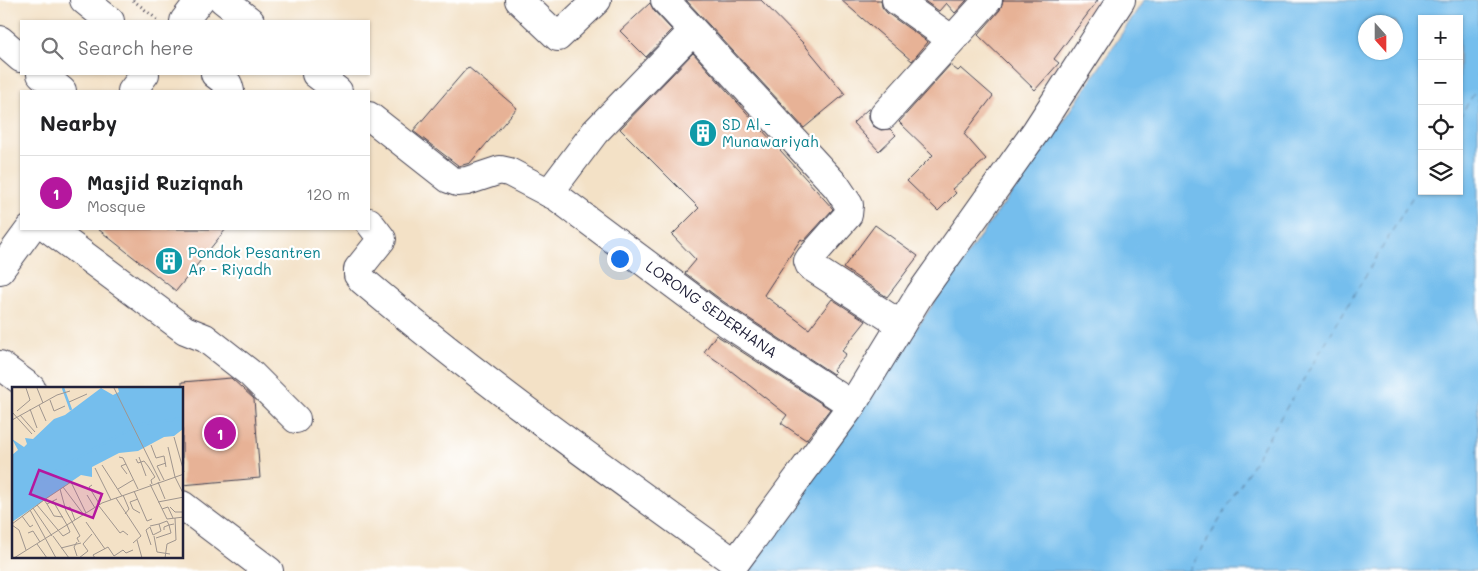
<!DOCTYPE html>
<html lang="en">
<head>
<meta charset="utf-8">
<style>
  body { margin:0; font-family:Mali,sans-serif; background:#f2f2f2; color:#202124 }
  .controls { position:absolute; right:15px; top:15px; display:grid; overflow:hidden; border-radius:0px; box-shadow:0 1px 4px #0004 }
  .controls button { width:45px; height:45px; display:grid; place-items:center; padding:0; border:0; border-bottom:1px solid #e0e0e0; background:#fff; color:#202124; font:25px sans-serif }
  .compass { position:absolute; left:1358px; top:15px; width:45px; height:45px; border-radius:50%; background:#fff; box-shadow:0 1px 4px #0004; rotate:159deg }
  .you { position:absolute; left:619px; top:258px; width:18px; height:18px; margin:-12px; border:4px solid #fff; border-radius:50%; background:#1a73e8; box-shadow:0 0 0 8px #1a73e833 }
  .badge { display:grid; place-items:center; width:32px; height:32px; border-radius:50%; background:#b5179e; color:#fff; font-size:16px; font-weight:700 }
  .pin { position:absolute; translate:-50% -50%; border:2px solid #fff; box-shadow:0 1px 5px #0006 }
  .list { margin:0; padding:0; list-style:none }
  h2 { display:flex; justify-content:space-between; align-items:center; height:65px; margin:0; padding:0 20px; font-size:21px }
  h2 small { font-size:16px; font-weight:400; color:#757577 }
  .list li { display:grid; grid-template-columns:32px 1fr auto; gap:15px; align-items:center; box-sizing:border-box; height:75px; padding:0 20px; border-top:1px solid #e0e0e0 }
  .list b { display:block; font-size:19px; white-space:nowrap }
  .list p { margin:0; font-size:16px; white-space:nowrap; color:#757577 }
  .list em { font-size:16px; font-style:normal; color:#757577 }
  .icon { flex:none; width:28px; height:28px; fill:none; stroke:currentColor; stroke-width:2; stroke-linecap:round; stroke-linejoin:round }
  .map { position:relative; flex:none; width:1478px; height:571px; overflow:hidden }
  .search { position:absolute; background:#fff; box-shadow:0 1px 4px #0004; left:20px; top:20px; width:350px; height:55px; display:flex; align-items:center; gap:12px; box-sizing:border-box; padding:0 18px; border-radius:0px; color:#757577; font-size:19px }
  .panel { position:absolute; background:#fff; box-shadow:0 1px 4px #0004; left:20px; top:90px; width:350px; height:140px; border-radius:0px }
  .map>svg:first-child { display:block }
  .water { fill:#75beed; stroke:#4c7094; fill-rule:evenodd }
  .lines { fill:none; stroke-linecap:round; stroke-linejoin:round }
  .ferry { stroke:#3f5979; stroke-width:1; stroke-dasharray:6 5; stroke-linecap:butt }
  .building { fill:#e7b296 }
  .minor-casing { stroke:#413f50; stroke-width:30 }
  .tertiary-casing { stroke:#413f50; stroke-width:30 }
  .path { stroke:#413f50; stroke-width:3; stroke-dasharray:1 4; stroke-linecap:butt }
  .minor { stroke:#fff; stroke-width:28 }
  .tertiary { stroke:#fff; stroke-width:28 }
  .labels { text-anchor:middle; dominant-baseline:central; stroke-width:4.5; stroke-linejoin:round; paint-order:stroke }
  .culture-label { font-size:15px; fill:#0d838f; stroke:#fff; text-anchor:start }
  .street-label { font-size:15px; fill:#22223b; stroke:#fff }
  .inset-river { fill:none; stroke:#75beed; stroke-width:2.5 }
  .inset-road { fill:none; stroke:#9f958e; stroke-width:1 }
  .view { fill:#b5179e; fill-opacity:0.15; stroke:#b5179e; stroke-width:2.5 }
  .inset-edge { fill:none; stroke:#22223b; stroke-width:2.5 }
</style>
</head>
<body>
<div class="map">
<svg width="1478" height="571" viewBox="0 0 1478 571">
  <rect width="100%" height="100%" fill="#fff"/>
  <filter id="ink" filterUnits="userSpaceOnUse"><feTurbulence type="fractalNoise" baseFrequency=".02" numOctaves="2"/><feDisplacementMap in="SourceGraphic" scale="10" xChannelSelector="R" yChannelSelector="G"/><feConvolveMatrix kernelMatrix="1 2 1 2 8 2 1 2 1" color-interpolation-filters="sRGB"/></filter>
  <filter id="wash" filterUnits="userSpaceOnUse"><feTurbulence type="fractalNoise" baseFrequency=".0096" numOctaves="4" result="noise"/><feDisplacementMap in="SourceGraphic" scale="20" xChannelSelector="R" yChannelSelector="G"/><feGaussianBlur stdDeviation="1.12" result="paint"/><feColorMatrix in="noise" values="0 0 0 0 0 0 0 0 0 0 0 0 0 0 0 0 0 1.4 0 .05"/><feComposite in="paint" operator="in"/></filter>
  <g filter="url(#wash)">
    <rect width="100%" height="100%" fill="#f3e1c6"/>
    <path class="water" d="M1144,0H1478V571H749L978,239L1052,139ZM1422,19H1459V191H1422ZM1366,22H1396V52H1366Z"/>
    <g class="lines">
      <g class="ferry">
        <path d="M1459,118L1478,87"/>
        <path d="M1189,571L1422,181"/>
      </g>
    </g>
    <g id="blocks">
      <g class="building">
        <path d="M686,0H761L803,43L845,94L804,128Z"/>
        <path d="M841,0H881L882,7L887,13L928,42L912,61Z"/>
        <path d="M923,0H967L955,13L946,3L939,11Z"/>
        <path d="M1003,0H1098L1054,59L1059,63L1035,90L978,35L1000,10Z"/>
        <path d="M650,3L654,11L672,30L646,57L620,31Z"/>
        <path d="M693,53L833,209L804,241L801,239L764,295L809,329L832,299L866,321L842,351L846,354L833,370L835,372L833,374L724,302L685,273L696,260L672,235L699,208L620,129Z"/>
        <path d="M950,65L958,71L961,68L993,96L964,134L986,159L952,189L956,193L938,211L907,181L933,155L899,122Z"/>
        <path d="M468,67L517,108L470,163L459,166L413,131Z"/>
        <path d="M869,108V119L873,126L881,130L890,129L896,135L879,151L853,123Z"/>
        <path d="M875,225L918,256L887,297L843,268Z"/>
        <path d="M98,229H226L176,291Z"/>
        <path d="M716,335L830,409L806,440L781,423L787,415L726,367L704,352Z"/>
        <path d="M231,378L254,399L260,478L182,485V382Z"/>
      </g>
    </g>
  </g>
  <g filter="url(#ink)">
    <use href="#blocks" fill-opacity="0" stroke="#413f50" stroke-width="1"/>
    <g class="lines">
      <defs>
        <g id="minor">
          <path d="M84,0L110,21"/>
          <path d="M223,0L250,21"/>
          <path d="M519,0L558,37L597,0"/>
          <path d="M665,0L837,187L849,205L848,215L810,258L808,261L810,266L901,325"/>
          <path d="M896,0L951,39"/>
          <path d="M0,40L21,58"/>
          <path d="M41,74L62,91"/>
          <path d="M215,74L228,84L230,91"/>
          <path d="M316,74L338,91"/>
          <path d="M884,115L988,0"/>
          <path d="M369,116L449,179L457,182L467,181L500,170L509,172L557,197L715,315L852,405"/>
          <path d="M549,193L595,132L693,31"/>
          <path d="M369,222L382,239L358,269V275L362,280C481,381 608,471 735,563L852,405L920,294L1036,131L1121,0"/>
          <path d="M49,229L185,330L205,338L251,374L296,419"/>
          <path d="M0,365L31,388"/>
          <path d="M182,505L269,571"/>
        </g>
        <g id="tertiary">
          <path d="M184,21L200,0"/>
          <path d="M132,91L145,74"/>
          <path d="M0,270L30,229"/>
        </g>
      </defs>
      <use href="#minor" class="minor-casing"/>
      <use href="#tertiary" class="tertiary-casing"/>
      <path class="path" d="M133,0L159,21"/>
      <use href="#minor" class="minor"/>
      <use href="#tertiary" class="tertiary"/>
    </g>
  </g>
  <defs>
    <symbol id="building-disc" viewBox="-11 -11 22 22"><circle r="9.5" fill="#0f9aa8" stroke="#fff"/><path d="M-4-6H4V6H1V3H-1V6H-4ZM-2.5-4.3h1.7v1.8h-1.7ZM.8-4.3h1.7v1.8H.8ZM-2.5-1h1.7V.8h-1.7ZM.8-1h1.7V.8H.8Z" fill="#fff"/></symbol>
  </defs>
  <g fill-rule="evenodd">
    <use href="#building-disc" x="687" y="117" width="32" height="32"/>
    <use href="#building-disc" x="153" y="245" width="32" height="32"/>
  </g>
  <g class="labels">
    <g class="culture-label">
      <text x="722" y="124">SD Al -<tspan x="722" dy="17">Munawariyah</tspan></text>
      <text x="188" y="252">Pondok Pesantren<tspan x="188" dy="17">Ar - Riyadh</tspan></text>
    </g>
    <g class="street-label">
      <text transform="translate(712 309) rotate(35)">LORONG SEDERHANA</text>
    </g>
  </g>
  <g transform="translate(12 387)">
    <rect width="171" height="171" fill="#f3e1c6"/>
    <path d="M89,1L101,8L107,5L106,1H171V42L162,49L152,50L126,64L107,66L80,80V90L69,88L0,135V68L6,63L0,52L12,60L15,57L13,51L21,52L42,32L53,28Z" fill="#75beed"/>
    <path class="inset-river" d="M51,1L59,23M0,118L50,79L126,38L172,31"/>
    <path class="inset-road" d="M25,1L31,16M102,1L148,94M38,13L42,24L53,19M57,15L75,7M27,18L34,34M18,22L25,41M5,24L18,13L14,1M0,25L20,47M8,28L23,45M0,33L45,8L58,4M162,50L172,85M139,58L144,71L152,69L154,80M156,60L163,90M107,70L111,71L126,102M127,70L134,89M124,72L126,76L132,74L136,79L143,90L139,93L140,97M114,77L109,79L115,87M90,78L110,109M83,81L99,113M163,90L171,106M152,93L145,79L154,76M146,95L153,112M138,97L155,132L172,130M80,98L77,100L88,118M51,100L72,128M48,102L54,124L68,149L65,151L67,155M106,102L121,93M122,104L135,134L140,132M75,108L83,121M111,108L117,122L113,127M104,111L129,149L121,156M45,112L35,117L42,129L51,130M126,112L118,115L121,122L128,126M32,113L59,95L74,126M41,114L55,138M146,115L172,110M25,118L51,149L58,145L55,138M87,119L108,146L111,144L116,148M158,120L163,125H172M21,121L40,149M53,122L58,120L63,133M150,122L156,120L161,131M18,123L44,171M10,129L18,140L21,138M74,135L93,162M0,137L32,113L35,117M147,137L155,134L157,138L162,137M0,138L7,143L14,163M138,139L147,137L149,144L141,148L138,140M138,140L134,143L139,158M16,146L21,144L28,155M41,149L57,171M142,149L145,165L158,167M144,151L159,146L157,138L152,140V143M125,153L130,171M25,157L35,171M49,161L69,156M65,169L62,160L65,155M2,171L90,116L172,87M67,171L76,164L71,157L80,147M83,171L81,168L96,160L102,169L111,163L114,166L121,163M153,171L155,157L164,153L163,131"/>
    <path class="view" d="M27,83L90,107L81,131L18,107Z"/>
    <rect width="171" height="171" class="inset-edge"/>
  </g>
</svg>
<div class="controls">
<button>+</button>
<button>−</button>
<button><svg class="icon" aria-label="locate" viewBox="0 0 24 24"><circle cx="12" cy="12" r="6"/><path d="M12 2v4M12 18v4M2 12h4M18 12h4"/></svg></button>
<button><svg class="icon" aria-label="layers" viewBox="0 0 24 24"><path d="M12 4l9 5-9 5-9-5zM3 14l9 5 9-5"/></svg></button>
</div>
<svg class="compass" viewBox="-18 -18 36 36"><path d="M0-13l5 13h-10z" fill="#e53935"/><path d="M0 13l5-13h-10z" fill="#757577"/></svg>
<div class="you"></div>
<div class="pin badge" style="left:220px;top:433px">1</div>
<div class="search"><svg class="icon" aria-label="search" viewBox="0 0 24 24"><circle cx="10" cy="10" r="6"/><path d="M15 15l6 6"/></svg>Search here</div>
<section class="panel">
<h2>Nearby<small></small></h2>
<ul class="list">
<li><span class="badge">1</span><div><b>Masjid Ruziqnah</b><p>Mosque</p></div><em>120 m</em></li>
</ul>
</section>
</div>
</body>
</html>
